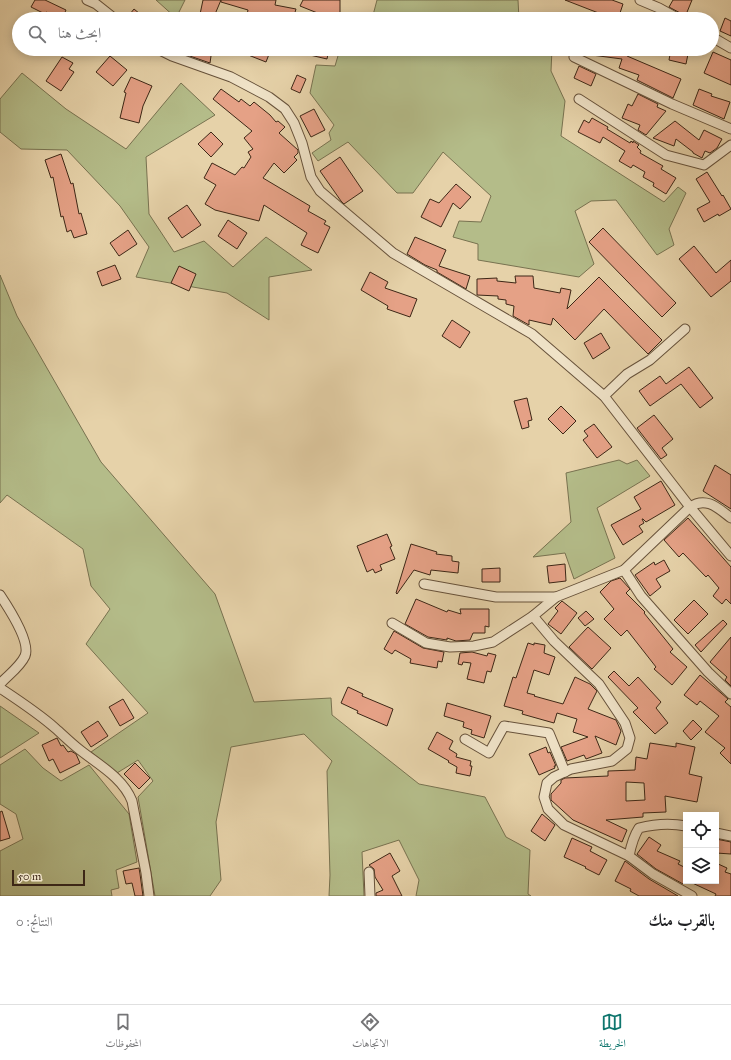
<!DOCTYPE html>
<html lang="ar">
<head>
<meta charset="utf-8">
<style>
  body { margin:0; font-family:"IM FELL Great Primer",Amiri,serif; background:#f2f2f2; color:#202124; direction:rtl }
  .controls { position:absolute; right:12px; bottom:12px; display:grid; overflow:hidden; border-radius:0px; box-shadow:0 2px 10px #0003 }
  .controls button { width:36px; height:36px; display:grid; place-items:center; padding:0; border:0; border-bottom:1px solid #e0e0e0; background:#fff; color:#202124; font:20px sans-serif }
  .scale { position:absolute; left:12px; bottom:10px; width:73px; box-sizing:border-box; padding-left:4px; border:2px solid #3d2716; border-top:0; font-size:11px; line-height:14px; white-space:nowrap; color:#3d2716; -webkit-text-stroke:3px #efe2c7; paint-order:stroke }
  .list { margin:0; padding:0; list-style:none }
  h2 { display:flex; justify-content:space-between; align-items:center; height:52px; margin:0; padding:0 16px; font-size:17px }
  h2 small { font-size:13px; font-weight:400; color:#757577 }
  .icon { flex:none; width:22px; height:22px; fill:none; stroke:currentColor; stroke-width:2; stroke-linecap:round; stroke-linejoin:round }
  .map { position:relative; flex:none; width:731px; height:896px; overflow:hidden; direction:ltr }
  .search { position:absolute; background:#fff; box-shadow:0 2px 10px #0003; left:12px; right:12px; top:12px; height:44px; display:flex; align-items:center; gap:10px; box-sizing:border-box; padding:0 14px; border-radius:22px; color:#757577; font-size:15px }
  .sheet { height:108px; background:#fff }
  nav { display:flex; justify-content:space-around; align-items:center; box-sizing:border-box; height:56px; border-top:1px solid #e0e0e0; background:#fff; font-size:11px; color:#757577 }
  nav a { display:grid; justify-items:center; gap:2px }
  nav .on { color:#0f766e }
  .map>svg:first-child { display:block }
  .green { fill:#b4bc89; stroke:#787250 }
  .building { fill:#e5a186; stroke:#3d2716; fill-rule:evenodd }
  .lines { fill:none; stroke-linecap:round; stroke-linejoin:round }
  .street-casing { stroke:#67523b; stroke-width:11 }
  .street { stroke:#efe2c7; stroke-width:9 }
</style>
</head>
<body>
<div class="map">
<svg width="731" height="896" viewBox="0 0 731 896">
  <rect width="100%" height="100%" fill="#e6d2a9"/>
  <filter id="stains"><feTurbulence type="fractalNoise" baseFrequency=".005" numOctaves="4"/><feColorMatrix values="0 0 0 0 .2 0 0 0 0 .09 0 0 0 0 .02 0 0 0 .5 -.17"/></filter>
  <radialGradient id="worn" r=".72"><stop offset=".6" stop-color="#630" stop-opacity="0"/><stop offset="1" stop-color="#630" stop-opacity=".3"/></radialGradient>
  <g class="green">
    <path d="M156,0H185L176,18Z"/>
    <path d="M377,0H518L519,19H372Z"/>
    <path d="M340,49H552L551,71L565,101L561,136L664,202L678,187L686,193L669,229L674,245L657,255L616,200L591,201L575,211L594,264L579,277L478,260V244L453,237L459,221L481,222L491,196L443,152L413,193H397L348,142L318,161L312,153L331,140L329,133L334,125L310,93L316,65L335,66Z"/>
    <path d="M22,73L66,109L126,149L181,83L215,115L146,157L149,214L174,252L204,241L233,267L266,237L312,270L269,277V320L227,293L136,277L149,247L120,206L67,150L21,149L0,132V99Z"/>
    <path d="M0,275L17,316L101,462L215,594L254,702L331,698L332,715L419,784L485,797L506,837L530,850L528,894L531,896H416L419,880L399,840L362,852L364,896H329L330,875L327,771L332,761L304,734L231,747L216,822L221,880L210,896H155L138,797L153,781L138,760L117,773L91,752L148,713L86,644L110,609L91,586L83,549L7,495L0,503Z"/>
    <path d="M619,460L627,464L637,460L650,476L597,508L615,558L574,579L565,553L533,557L571,522L566,473Z"/>
    <path d="M0,706L39,733L0,758Z"/>
    <path d="M25,749L43,768L61,781L89,765L129,814L137,862L116,870L119,888L111,890L112,896H0V851L23,839L16,814L0,804V765Z"/>
  </g>
  <g class="building">
    <path d="M35,0H45L66,10L62,19L46,12L45,14L31,7Z"/>
    <path d="M203,0H221L213,19H199Z"/>
    <path d="M221,0H276L275,5L296,9L293,19H246L248,10L221,2Z"/>
    <path d="M303,0H340V19H320V14L300,6Z"/>
    <path d="M565,0H612L623,4L618,19H614Z"/>
    <path d="M673,0H692L685,17L682,14L669,7Z"/>
    <path d="M134,9L146,19H126Z"/>
    <path d="M725,18L731,21V36L720,31Z"/>
    <path d="M186,49H212L210,63L184,54Z"/>
    <path d="M233,49H271L266,62Z"/>
    <path d="M297,49H329L327,59L297,52Z"/>
    <path d="M584,49H629L627,56L681,79L673,98L637,80L639,75L619,68L622,59L584,54Z"/>
    <path d="M671,49H689L686,64L669,60Z"/>
    <path d="M713,52L731,60V85L704,73Z"/>
    <path d="M110,56L127,70L113,86L96,72Z"/>
    <path d="M62,57L73,63L69,69L74,72L61,91L46,81Z"/>
    <path d="M579,66L596,74L591,86L574,78Z"/>
    <path d="M297,75L306,79L300,93L291,89Z"/>
    <path d="M131,77L152,86L143,106L139,123L120,118L126,93L124,92Z"/>
    <path d="M221,89L239,102L241,99L250,106L254,102L270,115L276,122L278,121L285,127L279,133L298,150V153L294,157L297,160L284,173L274,163L263,178L310,206L308,211L326,221L324,224L330,227L318,253L301,245L307,233L264,205L259,221L215,210L205,204L216,185L204,178L212,163L235,175L242,167L244,168L251,157L248,152L253,149L244,138L252,131L213,99Z"/>
    <path d="M699,89L712,94L711,96L730,102L724,119L693,105Z"/>
    <path d="M638,94L658,104L657,107L666,111L646,135L638,130L640,125L622,118L628,104L632,106Z"/>
    <path d="M314,109L325,130L311,137L300,116Z"/>
    <path d="M592,118L608,127L607,129L630,143L631,141L633,143V141L639,145L637,147L641,151L640,153L663,166L661,169L676,178L666,194L653,186L654,183L643,177L645,172L633,165L631,168L619,161L625,151L603,137L600,143L578,132L584,120L589,123Z"/>
    <path d="M675,121L699,140L704,130L722,139L717,148L710,153L705,151L702,158L693,153V152L676,139L674,146L653,138Z"/>
    <path d="M211,132L223,144L211,157L198,144Z"/>
    <path d="M61,154L71,184L73,183L79,214L81,213L87,234L74,238L71,230L67,232L63,216L61,217L53,177L51,178L45,160Z"/>
    <path d="M340,157L363,191L344,204L341,201L320,171Z"/>
    <path d="M707,172L722,196L723,195L731,209L719,216L718,214L704,222L697,209L710,202L696,179Z"/>
    <path d="M456,184L471,197L460,209L453,203L441,227L421,217L430,199L439,203Z"/>
    <path d="M187,205L201,225L182,238L168,218Z"/>
    <path d="M228,220L247,233L237,249L218,236Z"/>
    <path d="M603,228L676,303L662,317L589,242Z"/>
    <path d="M128,230L137,244L119,256L110,243Z"/>
    <path d="M415,237L446,250L439,266L470,276L466,289L437,272V270L425,265L407,254Z"/>
    <path d="M694,246L716,273L731,260V281L711,297L679,259Z"/>
    <path d="M115,265L121,279L102,286L97,272Z"/>
    <path d="M179,266L196,274L189,291L171,283Z"/>
    <path d="M370,272L388,282L385,288L417,299L410,317L387,309L388,306L361,290Z"/>
    <path d="M515,276H533L534,288L560,293L561,288L571,290L567,309L599,277L662,340L648,354L604,309L575,340L553,318L551,325L529,320V325L513,316L514,306L506,304V300L498,299V296L477,295V279L497,278V281L516,283Z"/>
    <path d="M452,320L470,332L460,348L442,336Z"/>
    <path d="M601,333L610,348L593,359L584,343Z"/>
    <path d="M689,367L713,398L700,408L681,384L650,406L639,391L660,376L666,384Z"/>
    <path d="M527,398L532,420L528,421L529,427L522,429L514,401Z"/>
    <path d="M561,406L576,421L563,434L548,419Z"/>
    <path d="M654,415L673,439L662,448L667,455L661,459L637,428Z"/>
    <path d="M594,424L612,447L597,458L583,440L588,436L584,431Z"/>
    <path d="M715,465L731,475V509L703,491Z"/>
    <path d="M661,481L675,505L646,522L643,519H642L644,523L639,526L643,532L623,545L611,525L641,509L634,497Z"/>
    <path d="M688,518L731,567V604L726,599L722,604L713,596L719,588L708,575L706,577L683,553L679,557L664,540Z"/>
    <path d="M387,534L392,546L390,547L395,559L380,565L382,570L375,573L373,569L367,572L357,546Z"/>
    <path d="M411,544L437,552L436,554L452,556V561L459,562L458,573L431,570L430,575L414,570L397,594L396,593Z"/>
    <path d="M664,560L670,571L656,579L661,587L650,596L635,575L654,562L655,565Z"/>
    <path d="M565,564L566,581L549,583L547,566Z"/>
    <path d="M500,568V582H482V569Z"/>
    <path d="M620,578L630,589L626,593L645,612L644,613L673,649L670,652L687,667L672,685L654,669L656,667L627,630L621,636L604,619L614,609L600,592L611,581Z"/>
    <path d="M416,599L447,612L448,610L461,614L460,609H489V627L485,626V633H473L470,640L456,641L447,638V640L428,637L405,624Z"/>
    <path d="M694,600L708,614L688,634L674,620Z"/>
    <path d="M562,601L577,613L561,634L548,624L558,611L555,608Z"/>
    <path d="M586,611L594,619L585,626L578,618Z"/>
    <path d="M723,620L727,624L701,652L695,645Z"/>
    <path d="M588,627L611,648L592,669L569,647Z"/>
    <path d="M394,631L423,648L444,652L442,662L438,661L437,668L410,663L411,659L395,650L392,654L384,649Z"/>
    <path d="M731,637V686L725,680L727,677L710,662Z"/>
    <path d="M528,643L534,645V643L545,645L544,653L555,657L549,675L534,670L527,693L535,695L534,696L563,704L575,677L590,684L597,691L588,709L616,720L621,731L616,745L595,736L602,753L586,759L584,755L567,761L561,747L588,737L573,732L577,719L557,713L554,723L522,714L523,711L504,706L513,677L516,678Z"/>
    <path d="M472,652L487,656L488,653L496,655L491,672L487,671L484,683L467,679L471,663L463,662L462,665L458,664L460,653Z"/>
    <path d="M614,671L629,686L638,677L661,702L656,708L668,723L655,734L633,712L638,708L608,677Z"/>
    <path d="M700,675L728,699L725,702L731,707V764L720,753L725,748L705,732L719,716L700,701L697,705L684,695Z"/>
    <path d="M348,687L363,694L362,696L393,709L387,726L357,713L358,711L341,703Z"/>
    <path d="M123,699L134,718L120,726L109,707Z"/>
    <path d="M447,703L491,716L484,738L471,734L472,730L463,727L464,722L444,716Z"/>
    <path d="M693,720L702,729L691,740L683,731Z"/>
    <path d="M98,721L108,736L91,747L81,732Z"/>
    <path d="M437,732L453,741L449,749L457,754L456,757L471,761L470,766H472L470,776L456,773L457,767L448,762L449,761L428,749Z"/>
    <path d="M57,738L61,746L63,745L68,752L71,751L76,754L80,763L60,773L53,759L49,761L42,745Z"/>
    <path d="M650,743L676,747V743L695,747L689,774L702,777L697,802L665,796L666,812L643,813V817L606,820L627,830L622,842L573,820L551,800V794L561,783V780L565,778L608,776V771L635,770L636,757L647,759ZM626,782L644,783L645,800L626,801Z"/>
    <path d="M546,747L548,753L550,752L556,766H554L555,768L539,775L529,754Z"/>
    <path d="M135,763L150,778L139,789L124,774Z"/>
    <path d="M2,811L10,838L0,841V812Z"/>
    <path d="M542,814L555,825L545,841L531,831Z"/>
    <path d="M649,837L661,845L657,851L680,861L678,864L686,868V876L683,884L656,869L637,854Z"/>
    <path d="M572,838L592,847L590,851L607,860L599,875L585,868L586,867L564,857Z"/>
    <path d="M716,839L731,842V854L716,853Z"/>
    <path d="M390,853L400,871L392,876L402,896H376V893L383,890L375,877L374,869L369,865Z"/>
    <path d="M625,861L649,879L678,896H639L630,891L631,889L615,881Z"/>
    <path d="M716,863L727,868L725,872L731,874V896H715L716,894L688,881H716Z"/>
    <path d="M139,868L140,874L143,896H135L132,883L126,884L123,871Z"/>
  </g>
  <g class="lines">
    <defs>
      <g id="street">
        <path d="M87,0L96,4L115,19"/>
        <path d="M640,0L659,8L679,19"/>
        <path d="M712,37L731,48"/>
        <path d="M158,49L172,56L231,77L269,97L285,109L294,123L302,143L311,177L320,191L393,253L532,334L604,396L690,507L731,556"/>
        <path d="M574,57L672,104L731,129"/>
        <path d="M579,99L666,155L704,165L731,145"/>
        <path d="M604,396L627,374L650,360L685,329"/>
        <path d="M624,570L641,596L708,672L731,694"/>
        <path d="M424,584L496,597H556"/>
        <path d="M0,595C8,607 31,642 25,656C20,667 8,675 0,684"/>
        <path d="M533,616L554,641L599,684L625,723L630,738L627,749L612,761L571,769L554,777L547,783L544,797L548,809L564,825L629,856L653,874L692,896"/>
        <path d="M392,623L426,643L450,647L474,646L493,642L533,616L556,597L624,570L690,507C706,496 718,508 731,518"/>
        <path d="M0,688C18,700 38,713 55,728C63,735 71,743 80,750C99,765 123,778 132,801L146,873L149,896"/>
        <path d="M465,739L489,753L504,726L549,733L565,772"/>
        <path d="M716,833L731,836"/>
        <path d="M629,856C631,846 633,837 639,828C655,824 670,823 686,826"/>
        <path d="M369,872L370,896"/>
      </g>
    </defs>
    <use href="#street" class="street-casing"/>
    <use href="#street" class="street"/>
  </g>
  <rect width="100%" height="100%" filter="url(#stains)"/>
  <rect width="100%" height="100%" fill="url(#worn)"/>
</svg>
<div class="controls">
<button><svg class="icon" aria-label="locate" viewBox="0 0 24 24"><circle cx="12" cy="12" r="6"/><path d="M12 2v4M12 18v4M2 12h4M18 12h4"/></svg></button>
<button><svg class="icon" aria-label="layers" viewBox="0 0 24 24"><path d="M12 4l9 5-9 5-9-5zM3 14l9 5 9-5"/></svg></button>
</div>
<div class="scale">50 m</div>
<div class="search"><svg class="icon" aria-label="search" viewBox="0 0 24 24"><circle cx="10" cy="10" r="6"/><path d="M15 15l6 6"/></svg>ابحث هنا</div>
</div>
<section class="sheet">
<h2>بالقرب منك<small>النتائج: 0</small></h2>
<ul class="list">
</ul>
</section>
<nav>
<a class="on"><svg class="icon" aria-label="map" viewBox="0 0 24 24"><path d="M3 6l6-2 6 2 6-2v14l-6 2-6-2-6 2zM9 4v14M15 6v14"/></svg>الخريطة</a>
<a><svg class="icon" aria-label="directions" viewBox="0 0 24 24"><path d="M12 3l9 9-9 9-9-9zM9 14v-3h6M13 9l2 2-2 2"/></svg>الاتجاهات</a>
<a><svg class="icon" aria-label="saved" viewBox="0 0 24 24"><path d="M7 4h10v16l-5-4-5 4z"/></svg>المحفوظات</a>
</nav>
</body>
</html>
